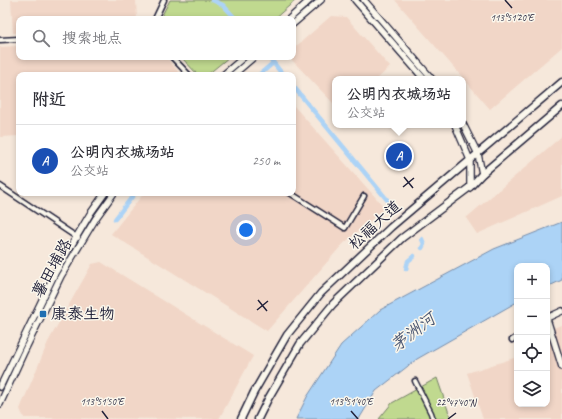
<!DOCTYPE html>
<html lang="zh">
<head>
<meta charset="utf-8">
<style>
  body { margin:0; font-family:Caveat,"LXGW WenKai TC",sans-serif; background:#f2f2f3; color:#2b2b33 }
  .controls { position:absolute; right:12px; bottom:12px; display:grid; overflow:hidden; border-radius:8px; box-shadow:0 2px 6px #0003 }
  .controls button { width:36px; height:36px; display:grid; place-items:center; padding:0; border:0; border-bottom:1px solid #e1e1e2; background:#fff; color:#2b2b33; font:20px sans-serif }
  .you { position:absolute; left:246px; top:230px; width:14px; height:14px; margin:-10px; border:3px solid #fff; border-radius:50%; background:#1a73e8; box-shadow:0 0 0 6px #1a73e833 }
  .badge { display:grid; place-items:center; width:26px; height:26px; border-radius:50%; background:#2563eb; color:#fff; font-size:13px; font-weight:700 }
  .pin { position:absolute; translate:-50% -50%; border:2px solid #fff; box-shadow:0 1px 4px #0006 }
  .popup { position:absolute; left:332px; top:76px; width:134px; height:52px; box-sizing:border-box; display:grid; place-content:center; border-radius:8px; background:#fff; filter:drop-shadow(0 1px 3px #0005); font-size:13px; white-space:nowrap; color:#7c7c81 }
  .popup b { font-size:15px; color:#2b2b33 }
  .popup::after { content:''; position:absolute; left:50%; top:100%; margin-left:-8px; border:8px solid transparent; border-top-color:#fff }
  .list { margin:0; padding:0; list-style:none }
  h2 { display:flex; justify-content:space-between; align-items:center; height:52px; margin:0; padding:0 16px; font-size:17px }
  h2 small { font-size:13px; font-weight:400; color:#7c7c81 }
  .list li { display:grid; grid-template-columns:26px 1fr auto; gap:12px; align-items:center; box-sizing:border-box; height:72px; padding:0 16px; border-top:1px solid #e1e1e2 }
  .list b { display:block; font-size:15px; white-space:nowrap }
  .list p { margin:0; font-size:13px; white-space:nowrap; color:#7c7c81 }
  .list em { font-size:13px; font-style:normal; color:#7c7c81 }
  .icon { flex:none; width:22px; height:22px; fill:none; stroke:currentColor; stroke-width:2; stroke-linecap:round; stroke-linejoin:round }
  .map { position:relative; flex:none; width:562px; height:419px; overflow:hidden }
  .search { position:absolute; background:#fff; box-shadow:0 2px 6px #0003; left:16px; top:16px; width:280px; height:44px; display:flex; align-items:center; gap:10px; box-sizing:border-box; padding:0 14px; border-radius:8px; color:#7c7c81; font-size:15px }
  .panel { position:absolute; background:#fff; box-shadow:0 2px 6px #0003; left:16px; top:72px; width:280px; height:124px; border-radius:8px }
  .map>svg:first-child { display:block }
  .built { fill:#f1d6c7 }
  .green { fill:#c0d98f; stroke:#717e65 }
  .water { fill:#acd3f6; stroke:#758cab }
  .lines { fill:none; stroke-linecap:round; stroke-linejoin:round }
  .canal { stroke:#acd3f6; stroke-width:4.5 }
  .street-casing { stroke:#22223b; stroke-width:7 }
  .secondary-casing { stroke:#22223b; stroke-width:8 }
  .primary-casing { stroke:#22223b; stroke-width:9 }
  .street { stroke:#fbf7ec; stroke-width:4 }
  .secondary { stroke:#fbf7ec; stroke-width:5.5 }
  .primary { stroke:#fbf7ec; stroke-width:6 }
  .ticks { fill:none; stroke:#22223b; stroke-width:1.5 }
  .poi-dot { fill:#1f6fb2; stroke:#fbf7ec; stroke-width:1.5 }
  .labels { text-anchor:middle; dominant-baseline:central; stroke-width:3; stroke-linejoin:round; paint-order:stroke }
  .street-label { font-size:16px; fill:#22223b; stroke:#fbf7ec }
  .poi-label { font-size:16px; fill:#22223b; stroke:#fbf7ec; text-anchor:start }
  .water-label { font-size:17px; font-style:italic; fill:#4b5773; stroke:#fbf7ec }
  .ticks-label { font-size:10px; text-anchor:middle; fill:#22223b; stroke:#fbf7ec; stroke-width:3; stroke-linejoin:round; paint-order:stroke }
</style>
</head>
<body>
<div class="map">
<svg width="562" height="419" viewBox="0 0 562 419">
  <rect width="100%" height="100%" fill="#f6e8db"/>
  <filter id="ink" filterUnits="userSpaceOnUse"><feTurbulence type="fractalNoise" baseFrequency=".025" numOctaves="2"/><feDisplacementMap in="SourceGraphic" scale="8" xChannelSelector="R" yChannelSelector="G"/><feConvolveMatrix kernelMatrix="1 2 1 2 8 2 1 2 1" color-interpolation-filters="sRGB"/></filter>
  <g filter="url(#ink)">
    <g class="built">
      <path d="M11,0H136L137,19H19V33H13Z"/>
      <path d="M395,0H562V47L490,109Z"/>
      <path d="M331,16L346,17L390,67L377,79H335V105L289,57H293V49Z"/>
      <path d="M19,46V57H166L181,75H19V136L0,137V47Z"/>
      <path d="M293,105L385,208L342,245L267,331L111,234L144,193H293Z"/>
      <path d="M562,136V196L477,234L466,218Z"/>
      <path d="M101,262L253,356L219,419L24,418L20,409L48,342L92,264Z"/>
      <path d="M562,325V419H483L467,373L517,357V404H547V347L548,346L547,330Z"/>
    </g>
    <g class="green">
      <path d="M170,0H296L274,19H160Z"/>
      <path d="M181,57H229L207,75H198Z"/>
      <path d="M437,378L451,419H379L392,403Z"/>
    </g>
    <path class="water" d="M562,222V280L547,287V266H517V302L417,359L376,391L359,419H296L307,397L341,345L380,310L494,249Z"/>
    <g class="lines">
      <g class="canal">
        <path d="M212,0L223,5L236,19"/>
        <path d="M269,57L283,75"/>
        <path d="M259,75L273,63"/>
        <path d="M293,86L389,202"/>
        <path d="M115,219L135,193"/>
        <path d="M422,239L424,244L422,248"/>
        <path d="M406,269L408,261L414,256"/>
      </g>
      <defs>
        <g id="street">
          <path d="M155,19L164,0"/>
          <path d="M0,40L19,39"/>
          <path d="M172,57L189,75"/>
          <path d="M0,186L78,238"/>
          <path d="M290,193L345,228L364,196"/>
          <path d="M512,340L517,337"/>
          <path d="M415,381L431,413L433,419"/>
        </g>
        <g id="secondary">
          <path d="M355,0L424,79"/>
          <path d="M364,0L432,79"/>
          <path d="M289,19L310,0"/>
          <path d="M293,24L321,0"/>
          <path d="M223,75L244,57"/>
          <path d="M233,75L254,57"/>
          <path d="M463,124L478,154L482,174"/>
          <path d="M455,125L470,160V187"/>
          <path d="M547,318L562,311"/>
          <path d="M547,319L562,367"/>
          <path d="M0,387L55,273L90,214L105,193"/>
          <path d="M0,404L23,354L61,276L96,218L114,193"/>
        </g>
        <g id="primary">
          <path d="M241,419L254,392L287,335L321,293L391,227L562,82"/>
          <path d="M258,419L268,399L300,344L333,304L402,238L470,187L482,174L562,106"/>
        </g>
      </defs>
      <use href="#street" class="street-casing"/>
      <use href="#secondary" class="secondary-casing"/>
      <use href="#primary" class="primary-casing"/>
      <use href="#street" class="street"/>
      <use href="#secondary" class="secondary"/>
      <use href="#primary" class="primary"/>
    </g>
  </g>
  <path class="ticks" d="M505,0L512,8M404,177L413,188M403,187L414,178M258,300L267,311M257,310L268,301M102,411L108,419M351,411L358,419M448,419L456,413"/>
  <rect class="poi-dot" x="39" y="310" width="8" height="8" rx="2"/>
  <g class="labels">
    <g class="street-label">
      <text transform="translate(375 225) rotate(-42)">松福大道</text>
      <text transform="translate(52 268) rotate(-61)">薯田埔路</text>
    </g>
    <g class="poi-label">
      <text x="51" y="314">康泰生物</text>
    </g>
    <g class="water-label">
      <text transform="translate(413 332) rotate(-37)">茅洲河</text>
    </g>
  </g>
  <g class="ticks-label">
    <text x="512" y="21">113°51'20"E</text>
    <text x="102" y="405">113°51'50"E</text>
    <text x="351" y="405">113°51'40"E</text>
    <text x="456" y="406">22°47'40"N</text>
  </g>
</svg>
<div class="controls">
<button>+</button>
<button>−</button>
<button><svg class="icon" aria-label="locate" viewBox="0 0 24 24"><circle cx="12" cy="12" r="6"/><path d="M12 2v4M12 18v4M2 12h4M18 12h4"/></svg></button>
<button><svg class="icon" aria-label="layers" viewBox="0 0 24 24"><path d="M12 4l9 5-9 5-9-5zM3 14l9 5 9-5"/></svg></button>
</div>
<div class="you"></div>
<div class="pin badge" style="left:399px;top:156px;background:#1a4fb4">A</div>
<div class="popup"><b>公明内衣城场站</b>公交站</div>
<div class="search"><svg class="icon" aria-label="search" viewBox="0 0 24 24"><circle cx="10" cy="10" r="6"/><path d="M15 15l6 6"/></svg>搜索地点</div>
<section class="panel">
<h2>附近<small></small></h2>
<ul class="list">
<li><span class="badge" style="background:#1a4fb4">A</span><div><b>公明内衣城场站</b><p>公交站</p></div><em>250 m</em></li>
</ul>
</section>
</div>
</body>
</html>
